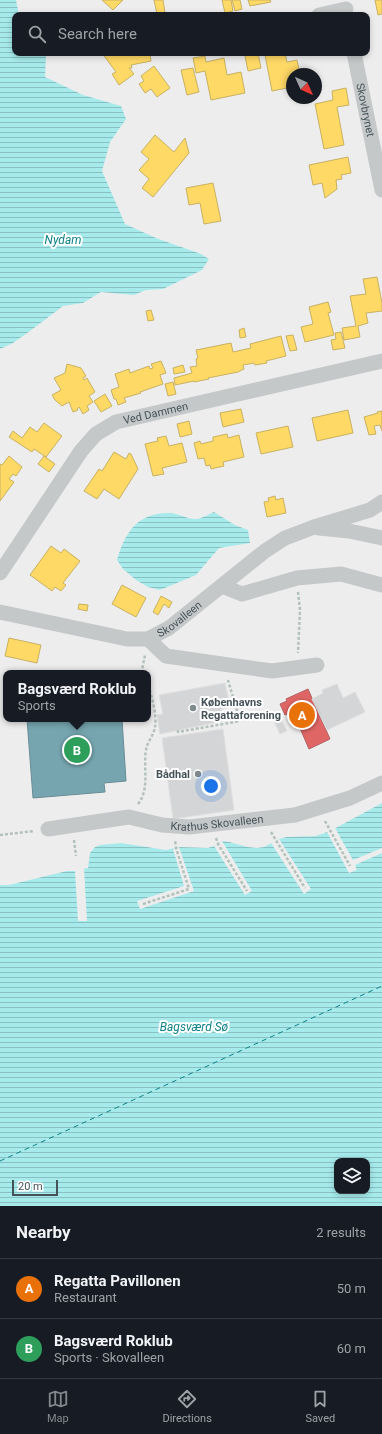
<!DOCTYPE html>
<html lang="en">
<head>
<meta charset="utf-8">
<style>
  body { margin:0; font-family:Roboto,sans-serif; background:#242831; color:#f1f3f6 }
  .controls { position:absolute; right:12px; bottom:12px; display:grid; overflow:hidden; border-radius:8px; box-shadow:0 2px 6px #0003 }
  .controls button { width:36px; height:36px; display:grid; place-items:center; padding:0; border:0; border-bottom:1px solid #363941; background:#171b24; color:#f1f3f6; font:20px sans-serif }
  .compass { position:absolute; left:286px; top:68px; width:36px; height:36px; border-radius:50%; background:#171b24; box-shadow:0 2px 6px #0003; rotate:135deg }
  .scale { position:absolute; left:12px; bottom:10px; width:46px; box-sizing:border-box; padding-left:4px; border:2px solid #455359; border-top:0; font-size:11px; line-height:14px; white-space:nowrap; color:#455359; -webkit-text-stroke:3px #fff; paint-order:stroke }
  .you { position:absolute; left:211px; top:786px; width:14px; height:14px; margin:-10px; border:3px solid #fff; border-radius:50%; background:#1a73e8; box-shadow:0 0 0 6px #1a73e833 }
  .badge { display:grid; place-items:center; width:26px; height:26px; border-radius:50%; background:#80898d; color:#fff; font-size:13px; font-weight:700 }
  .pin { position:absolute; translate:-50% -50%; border:2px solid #fff; box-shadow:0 1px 4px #0006 }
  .popup { position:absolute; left:3px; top:670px; width:148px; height:52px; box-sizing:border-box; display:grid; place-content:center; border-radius:8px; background:#171b24; filter:drop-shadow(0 1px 3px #0005); font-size:13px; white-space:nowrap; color:#9ea1a6 }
  .popup b { font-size:15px; color:#f1f3f6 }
  .popup::after { content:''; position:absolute; left:50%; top:100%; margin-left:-8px; border:8px solid transparent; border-top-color:#171b24 }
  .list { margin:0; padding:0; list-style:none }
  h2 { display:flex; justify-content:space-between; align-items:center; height:52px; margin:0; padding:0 16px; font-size:17px }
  h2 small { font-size:13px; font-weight:400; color:#9ea1a6 }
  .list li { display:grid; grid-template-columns:26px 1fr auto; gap:12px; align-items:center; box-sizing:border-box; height:60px; padding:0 16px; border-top:1px solid #363941 }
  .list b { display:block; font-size:15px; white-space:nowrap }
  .list p { margin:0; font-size:13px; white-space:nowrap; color:#9ea1a6 }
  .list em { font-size:13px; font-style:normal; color:#9ea1a6 }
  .icon { flex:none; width:22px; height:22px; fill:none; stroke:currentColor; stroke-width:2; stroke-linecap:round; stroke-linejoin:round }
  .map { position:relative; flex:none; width:382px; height:1206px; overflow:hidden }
  .search { position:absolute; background:#171b24; box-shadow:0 2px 6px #0003; left:12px; right:12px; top:12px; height:44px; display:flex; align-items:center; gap:10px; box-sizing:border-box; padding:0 14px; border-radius:8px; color:#9ea1a6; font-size:15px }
  .sheet { height:172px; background:#171b24 }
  nav { display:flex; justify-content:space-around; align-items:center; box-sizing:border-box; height:56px; border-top:1px solid #363941; background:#171b24; font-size:11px; color:#9ea1a6 }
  nav a { display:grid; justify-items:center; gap:2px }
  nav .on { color:#80898d }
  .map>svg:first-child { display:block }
  .water { fill:url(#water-rules); fill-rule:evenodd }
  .pier { fill:#eeeded }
  .homes { fill:#ffd966; stroke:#c7b162 }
  .shops { fill:#e06666; stroke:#b26062 }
  .public { fill:#76a5af; stroke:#678c95 }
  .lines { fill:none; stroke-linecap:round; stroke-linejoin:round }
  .ferry { stroke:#0e8387; stroke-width:1; stroke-dasharray:5 4; stroke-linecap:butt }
  .building { fill:#d4d5d6; stroke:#dfdfe0 }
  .path { stroke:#b3c1ba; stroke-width:2.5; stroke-dasharray:3 2; stroke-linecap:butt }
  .minor { stroke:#c4c8c9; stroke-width:15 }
  .poi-dot { fill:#80898d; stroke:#fff; stroke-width:1.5 }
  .labels { text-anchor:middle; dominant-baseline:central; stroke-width:4; stroke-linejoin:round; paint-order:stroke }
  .street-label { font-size:11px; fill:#455359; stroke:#fff }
  .poi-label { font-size:11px; font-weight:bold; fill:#455359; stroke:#fff; text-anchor:start }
  .water-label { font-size:12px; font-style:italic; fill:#0e8387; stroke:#fff }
</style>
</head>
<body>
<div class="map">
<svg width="382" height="1206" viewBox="0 0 382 1206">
  <defs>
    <pattern id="water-rules" width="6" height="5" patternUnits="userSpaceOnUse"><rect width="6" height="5" fill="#a6eaeb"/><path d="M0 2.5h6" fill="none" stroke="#89c0c1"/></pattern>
  </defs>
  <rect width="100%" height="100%" fill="#eeeded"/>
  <g class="water">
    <path d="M0,0H16L19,15H15V53H44L46,56L45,77L83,95L121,106L126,119L110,142L102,171L125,224L156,238L201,254L209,259L202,270L163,289L146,290L134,295L101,292L83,303L63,306L30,331L13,343L0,349Z"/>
    <path d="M214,512L235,525L248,530L250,543L219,548L196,575L160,590L148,587L136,580L123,569L117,560C125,532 138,512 170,513C178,513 189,520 197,519C203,518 209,514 214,512Z"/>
    <path d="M382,803V1206H0V885H9L67,871L88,868L90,853L95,847L100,845L121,843L166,850L179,847L208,848L214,846L222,841L229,842L248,847L257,848L264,847L279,839L287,837L316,836L330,831ZM337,1161H367V1191H337Z"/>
  </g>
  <g class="pier">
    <path d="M335,828L353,860L382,848V853L355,865L357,870L349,873L327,832Z"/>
    <path d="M279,839L311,889L304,894L271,843Z"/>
    <path d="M222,841L252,891L245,895L214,846Z"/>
    <path d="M179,847L194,891L140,909L137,901L184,886L173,849Z"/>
    <path d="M87,861L88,868H84L87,921H78L75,871H67V869L86,866Z"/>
  </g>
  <g class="homes">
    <path d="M102,0H123L113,10Z"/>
    <path d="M154,0H163L165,13L157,14Z"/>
    <path d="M222,0H231L233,11L225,13Z"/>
    <path d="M232,0H240L242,9L235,11Z"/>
    <path d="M248,0H270L271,2L250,6Z"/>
    <path d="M375,0H382V14L378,15Z"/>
    <path d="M102,53H150L151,61L131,65L132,68H129L134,74L119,85L112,74L116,72Z"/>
    <path d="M258,53L261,68L248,71L245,56Z"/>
    <path d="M274,53H285L287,62L297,60L300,74H292V75L290,76L292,87L272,91L265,55Z"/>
    <path d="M205,56L206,62L224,58L227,75L241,72L245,93L211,100L205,71L196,73L193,58Z"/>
    <path d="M154,66L170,88L157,97L151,89L145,93L139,84L144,81L141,76Z"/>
    <path d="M193,68L199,92L187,95L181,70Z"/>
    <path d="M346,88L349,105L337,107L344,145L324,149L315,104L333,100L332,91Z"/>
    <path d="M155,135L174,152L185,138L189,153L153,197L142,188L149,179L139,170L149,159L141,152Z"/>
    <path d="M348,157L351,173L341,175L342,179L336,180L337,189L325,198L322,183L313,185L309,165Z"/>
    <path d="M213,183L221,221L204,224L200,203L189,205L186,188Z"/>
    <path d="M377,277L382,303V311L366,313L368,323L358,326L360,337L344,340L342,328L356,326L350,296L366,294L363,279Z"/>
    <path d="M328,302L331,312L328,313L334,335L305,342L301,327L313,324L309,307Z"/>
    <path d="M151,310L154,320L148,321L146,311Z"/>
    <path d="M244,328L246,337L240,338L239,330Z"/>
    <path d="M341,332L345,348L333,350L331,340L336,339L335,333Z"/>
    <path d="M293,335L297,350L290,351L286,336Z"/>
    <path d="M281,336L286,356L266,361L267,363L255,365L254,363L243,365L244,369L238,372L208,378L209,379L194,382V381L175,385L174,378L192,373L190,367L197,366L196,359L198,358L196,350L231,343L233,352L251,348L250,344Z"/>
    <path d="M161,361L166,373L160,375L163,384L140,392L141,393L124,398L126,402L118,405L116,399H114L111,390L119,387L115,374L129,369L130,373L149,366L150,369L153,368L151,364Z"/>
    <path d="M67,364L81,368L86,376L83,378L84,380L87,378L95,392L89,396L93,402L87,406L89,410L83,414L79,407L77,409L78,410L73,412L69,402L62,406L55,400L52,395L61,390L54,378L65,373Z"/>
    <path d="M183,365L185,372L174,374L173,368Z"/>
    <path d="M173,382L176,394L168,396L165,384Z"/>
    <path d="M105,394L112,406L101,412L94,401Z"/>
    <path d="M241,409L244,422L223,427L220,413Z"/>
    <path d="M348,410L353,433L317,441L312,418Z"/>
    <path d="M382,411V431L380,425L374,426L376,434L369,435L364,417L378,413L377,412Z"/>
    <path d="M189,421L192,434L180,437L177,424Z"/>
    <path d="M44,423L62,436L46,457L34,449L32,452L9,437L13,431L22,438L30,427L37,432Z"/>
    <path d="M288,426L293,447L261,454L256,433Z"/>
    <path d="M227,434L228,438L239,435L244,457L223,462L224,466L211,469L210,465L206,466L204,458L198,459L194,443L200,441L201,444L213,441V437Z"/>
    <path d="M166,436L169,446L182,443L187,462L162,468L164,474L153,476L145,444L158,441L157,438Z"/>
    <path d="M114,452L126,459L129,453L131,454L138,469L119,499L104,489L97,499L84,491L99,469L102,471Z"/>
    <path d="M9,456L22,467L16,476L13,474L9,479L14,482L0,501V464L2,465Z"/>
    <path d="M44,456L55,464L49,472L38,464Z"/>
    <path d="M275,496L276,500L283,498L286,513L267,517L264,502L269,501L268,498Z"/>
    <path d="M51,546L61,553L64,549L80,561L63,583L66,585L61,591L55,587L52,591L30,575Z"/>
    <path d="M122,585L146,598L136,617L112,604Z"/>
    <path d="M161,596L172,602L169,608L164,604L158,615L153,612Z"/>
    <path d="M79,604L88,605L87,611L78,609Z"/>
    <path d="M9,638L41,645L37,663L5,656Z"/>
  </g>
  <path class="shops" d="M308,689L330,739L309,749L293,712L285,715L280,704L287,701L286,699Z"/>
  <path class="public" d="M27,719H122L126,781L104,783L105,792L33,798Z"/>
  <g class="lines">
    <path class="ferry" d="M0,1161L382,986"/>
  </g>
  <g class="building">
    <path d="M225,683L230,707L221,709L223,721L160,734L157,715L163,714L159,695Z"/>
    <path d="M337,684L343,698L355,692L365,712L327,730L312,699L323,693L322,690Z"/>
    <path d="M281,718L287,731L280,734L274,721Z"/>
    <path d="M223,729L234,810L173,819L162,738Z"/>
  </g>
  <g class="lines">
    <g class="path">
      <path d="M298,592L300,610L298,653"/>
      <path d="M143,673L142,670L145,655"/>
      <path d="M178,730V732L240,721L228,680"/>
      <path d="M138,804C150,789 143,768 146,750C147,742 154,735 155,727C157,716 152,696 148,685"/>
      <path d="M325,821L350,866"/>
      <path d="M271,832L305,888"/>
      <path d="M0,835L34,831"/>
      <path d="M216,838L218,844L247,891"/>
      <path d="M74,840L76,856"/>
      <path d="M143,904L189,889L176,848L175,840"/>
    </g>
    <g class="minor">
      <path d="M319,15L346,9"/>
      <path id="s1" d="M354,53L382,190"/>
      <path d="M319,528L349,531L382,538"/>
      <path id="s2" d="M0,573L81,451L96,434L116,422L382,361"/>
      <path d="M222,586L242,594L297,578L341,574L382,585"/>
      <path id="s3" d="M0,612L127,639H148L169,628L265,551L285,538L314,527L370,510L382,502"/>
      <path d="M148,639L166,656L272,671L317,665"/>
      <path id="s4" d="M48,829L129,817L162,825L189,827L295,815L350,798L382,783"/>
    </g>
  </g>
  <g class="poi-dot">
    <circle cx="193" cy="708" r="4"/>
    <circle cx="198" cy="774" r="4"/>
  </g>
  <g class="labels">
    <g class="street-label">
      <text stroke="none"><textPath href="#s1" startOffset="58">Skovbrynet</textPath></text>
      <text stroke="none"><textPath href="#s2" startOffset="233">Ved Dammen</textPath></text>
      <text stroke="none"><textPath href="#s3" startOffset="188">Skovalleen</textPath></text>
      <text stroke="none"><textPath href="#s4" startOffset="171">Krathus Skovalleen</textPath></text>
    </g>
    <g class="poi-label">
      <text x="201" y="702">Københavns<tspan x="201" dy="13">Regattaforening</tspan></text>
      <text x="190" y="774" text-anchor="end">Bådhal</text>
    </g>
    <g class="water-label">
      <text x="63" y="240">Nydam</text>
      <text x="194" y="1027">Bagsværd Sø</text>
    </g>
  </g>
</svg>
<div class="controls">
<button><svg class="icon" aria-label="layers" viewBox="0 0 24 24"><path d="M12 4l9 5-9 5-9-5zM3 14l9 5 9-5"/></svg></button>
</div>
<svg class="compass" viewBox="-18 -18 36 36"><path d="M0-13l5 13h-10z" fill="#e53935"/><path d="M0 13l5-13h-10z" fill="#9ea1a6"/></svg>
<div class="scale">20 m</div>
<div class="you"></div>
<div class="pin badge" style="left:302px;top:715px;background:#e8710a">A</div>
<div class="pin badge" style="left:77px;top:750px;background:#2e9e5b">B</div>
<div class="popup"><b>Bagsværd Roklub</b>Sports</div>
<div class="search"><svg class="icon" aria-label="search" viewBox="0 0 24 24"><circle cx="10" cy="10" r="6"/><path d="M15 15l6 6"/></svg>Search here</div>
</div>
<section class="sheet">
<h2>Nearby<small>2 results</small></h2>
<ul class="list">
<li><span class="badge" style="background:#e8710a">A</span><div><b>Regatta Pavillonen</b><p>Restaurant</p></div><em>50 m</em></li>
<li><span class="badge" style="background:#2e9e5b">B</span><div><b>Bagsværd Roklub</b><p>Sports · Skovalleen</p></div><em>60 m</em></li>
</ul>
</section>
<nav>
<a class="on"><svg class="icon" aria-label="map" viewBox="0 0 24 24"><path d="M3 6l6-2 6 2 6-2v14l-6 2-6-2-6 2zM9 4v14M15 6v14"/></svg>Map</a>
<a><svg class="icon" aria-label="directions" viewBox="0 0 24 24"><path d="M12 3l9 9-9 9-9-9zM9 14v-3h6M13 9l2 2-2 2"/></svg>Directions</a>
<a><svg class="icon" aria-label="saved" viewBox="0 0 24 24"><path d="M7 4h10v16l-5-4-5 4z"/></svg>Saved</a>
</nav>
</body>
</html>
